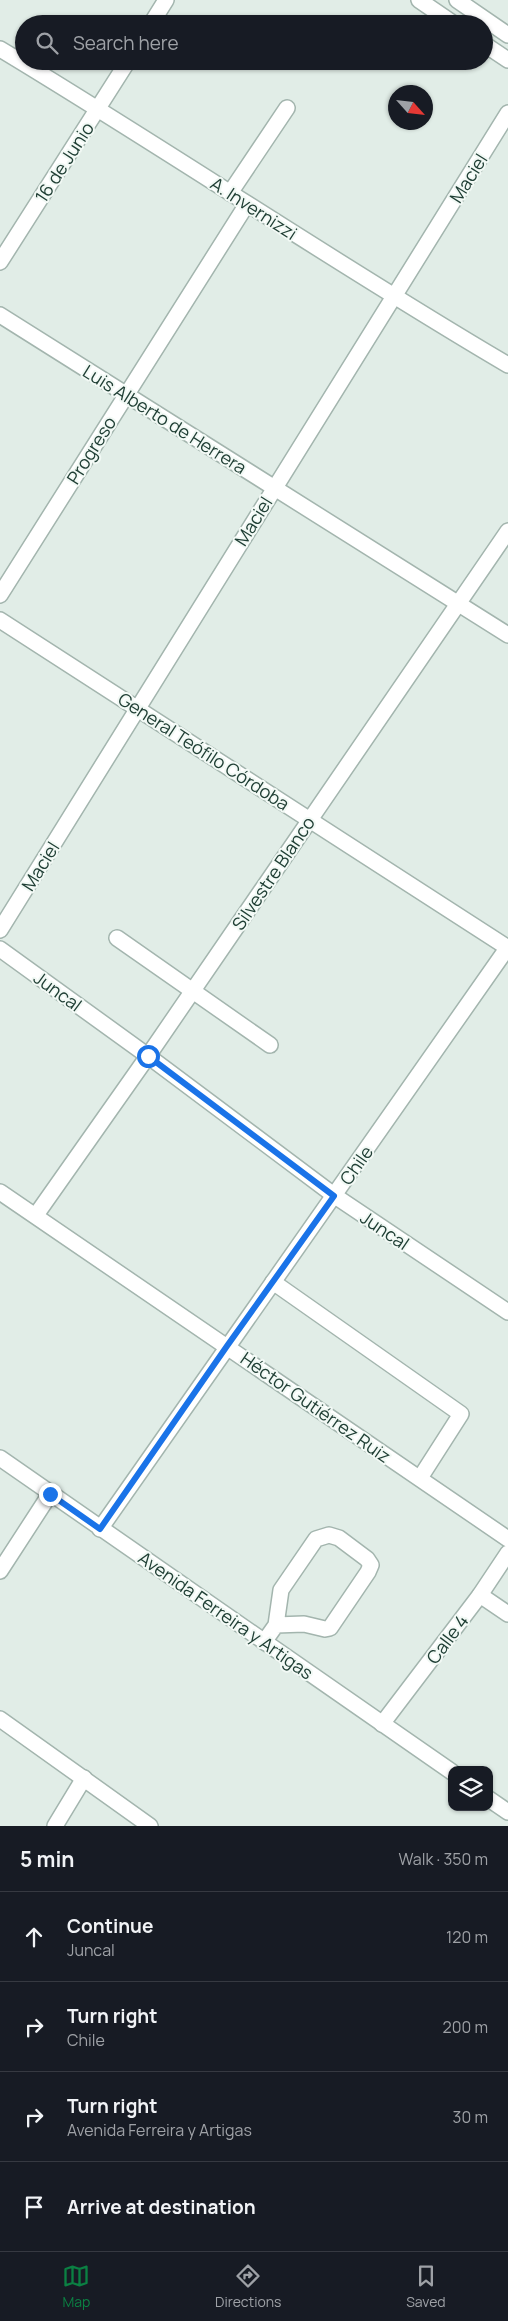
<!DOCTYPE html>
<html lang="en">
<head>
<meta charset="utf-8">
<style>
  body { margin:0; font-family:Manrope,sans-serif; background:#20242c; color:#f1f3f6 }
  .controls { position:absolute; right:15px; bottom:15px; display:grid; overflow:hidden; border-radius:10px; box-shadow:0 1px 4px #0004 }
  .controls button { width:45px; height:45px; display:grid; place-items:center; padding:0; border:0; border-bottom:1px solid #363941; background:#171b24; color:#f1f3f6; font:25px sans-serif }
  .compass { position:absolute; left:388px; top:85px; width:45px; height:45px; border-radius:50%; background:#171b24; box-shadow:0 1px 4px #0004; rotate:117deg }
  .stop { position:absolute; width:15px; height:15px; margin:-11px; border:4px solid #1a73e8; border-radius:50%; background:#fff }
  .stop.end { background:#1a73e8; border-color:#fff; box-shadow:0 1px 5px #0008 }
  .list { margin:0; padding:0; list-style:none }
  h2 { display:flex; justify-content:space-between; align-items:center; height:65px; margin:0; padding:0 20px; font-size:21px }
  h2 small { font-size:16px; font-weight:400; color:#9ea1a6 }
  .list li { display:grid; grid-template-columns:32px 1fr auto; gap:15px; align-items:center; box-sizing:border-box; height:90px; padding:0 20px; border-top:1px solid #363941 }
  .list b { display:block; font-size:19px; white-space:nowrap }
  .list p { margin:0; font-size:16px; white-space:nowrap; color:#9ea1a6 }
  .list em { font-size:16px; font-style:normal; color:#9ea1a6 }
  .icon { flex:none; width:28px; height:28px; fill:none; stroke:currentColor; stroke-width:2; stroke-linecap:round; stroke-linejoin:round }
  .map { position:relative; flex:none; width:508px; height:1826px; overflow:hidden }
  .search { position:absolute; background:#171b24; box-shadow:0 1px 4px #0004; left:15px; right:15px; top:15px; height:55px; display:flex; align-items:center; gap:12px; box-sizing:border-box; padding:0 18px; border-radius:28px; color:#9ea1a6; font-size:19px }
  .sheet { height:425px; background:#171b24 }
  nav { display:flex; justify-content:space-around; align-items:center; box-sizing:border-box; height:70px; border-top:1px solid #363941; background:#171b24; font-size:14px; color:#9ea1a6 }
  nav a { display:grid; justify-items:center; gap:2px }
  nav .on { color:#0b8043 }
  .map>svg:first-child { display:block }
  .lines { fill:none; stroke-linecap:round; stroke-linejoin:round }
  .minor-casing { stroke:#a3b5ae; stroke-width:18 }
  .minor { stroke:#fff; stroke-width:15 }
  .route { stroke:#1a73e8; stroke-width:6 }
  .labels { text-anchor:middle; dominant-baseline:central; stroke-width:4; stroke-linejoin:round; paint-order:stroke }
  .street-label { font-size:18px; fill:#203f35; stroke:#f2f9f5 }
</style>
</head>
<body>
<div class="map">
<svg width="508" height="1826" viewBox="0 0 508 1826">
  <rect width="100%" height="100%" fill="#e1ede7"/>
  <g class="lines">
    <defs>
      <g id="minor">
        <path d="M419,0L454,24"/>
        <path d="M457,0L508,35"/>
        <path d="M151,24L166,0"/>
        <path d="M484,44L508,60"/>
        <path d="M0,49C171,152 336,264 508,365"/>
        <path d="M230,193L287,108"/>
        <path d="M0,262L128,61"/>
        <path d="M0,315L508,635"/>
        <path d="M0,595L247,204"/>
        <path d="M0,620L508,948"/>
        <path d="M0,930L508,113"/>
        <path d="M117,938L270,1045"/>
        <path d="M0,949L148,1056L335,1196L508,1312"/>
        <path d="M0,1192L508,1539"/>
        <path d="M36,1215L148,1056L508,531"/>
        <path d="M273,1282L461,1414L420,1478"/>
        <path d="M0,1458L452,1772"/>
        <path d="M100,1529L508,947"/>
        <path d="M0,1571L50,1494"/>
        <path d="M480,1595L508,1614"/>
        <path d="M264,1642L276,1625L281,1590L316,1539L329,1535L339,1538L367,1559L371,1565L368,1572L330,1628L325,1629L304,1624L276,1625"/>
        <path d="M0,1719L150,1826"/>
        <path d="M382,1724L480,1595L508,1553"/>
        <path d="M489,1799L508,1812"/>
        <path d="M55,1826L84,1778"/>
      </g>
    </defs>
    <use href="#minor" class="minor-casing"/>
    <use href="#minor" class="minor"/>
  </g>
  <g class="lines">
    <path class="route" d="M50,1494L100,1529L227,1346L334,1196L148,1056"/>
  </g>
  <g class="labels">
    <g class="street-label">
      <text transform="translate(64 162) rotate(-57)">16 de Junio</text>
      <text transform="translate(468 178) rotate(-58)">Maciel</text>
      <text transform="translate(254 208) rotate(33)">A. Invernizzi</text>
      <text transform="translate(165 419) rotate(32)">Luis Alberto de Herrera</text>
      <text transform="translate(91 450) rotate(-58)">Progreso</text>
      <text transform="translate(253 521) rotate(-58)">Maciel</text>
      <text transform="translate(204 751) rotate(33)">General Teófilo Córdoba</text>
      <text transform="translate(40 866) rotate(-58)">Maciel</text>
      <text transform="translate(273 873) rotate(-56)">Silvestre Blanco</text>
      <text transform="translate(58 991) rotate(36)">Juncal</text>
      <text transform="translate(356 1165) rotate(-55)">Chile</text>
      <text transform="translate(385 1230) rotate(34)">Juncal</text>
      <text transform="translate(316 1407) rotate(35)">Héctor Gutiérrez Ruiz</text>
      <text transform="translate(226 1615) rotate(35)">Avenida Ferreira y Artigas</text>
      <text transform="translate(447 1639) rotate(-53)">Calle 4</text>
    </g>
  </g>
</svg>
<div class="controls">
<button><svg class="icon" aria-label="layers" viewBox="0 0 24 24"><path d="M12 4l9 5-9 5-9-5zM3 14l9 5 9-5"/></svg></button>
</div>
<svg class="compass" viewBox="-18 -18 36 36"><path d="M0-13l5 13h-10z" fill="#e53935"/><path d="M0 13l5-13h-10z" fill="#9ea1a6"/></svg>
<div class="stop" style="left:148px;top:1056px"></div>
<div class="stop end" style="left:50px;top:1494px"></div>
<div class="search"><svg class="icon" aria-label="search" viewBox="0 0 24 24"><circle cx="10" cy="10" r="6"/><path d="M15 15l6 6"/></svg>Search here</div>
</div>
<section class="sheet">
<h2>5 min<small>Walk · 350 m</small></h2>
<ul class="list">
<li><svg class="icon" aria-label="ahead" viewBox="0 0 24 24"><path d="M12 20V5M6 11l6-6 6 6"/></svg><div><b>Continue</b><p>Juncal</p></div><em>120 m</em></li>
<li><svg class="icon" aria-label="right" viewBox="0 0 24 24"><path d="M7 20v-9h11M14 6l5 5-5 5"/></svg><div><b>Turn right</b><p>Chile</p></div><em>200 m</em></li>
<li><svg class="icon" aria-label="right" viewBox="0 0 24 24"><path d="M7 20v-9h11M14 6l5 5-5 5"/></svg><div><b>Turn right</b><p>Avenida Ferreira y Artigas</p></div><em>30 m</em></li>
<li><svg class="icon" aria-label="arrive" viewBox="0 0 24 24"><path d="M6 21V4h12l-3 4 3 4H6"/></svg><div><b>Arrive at destination</b></div></li>
</ul>
</section>
<nav>
<a class="on"><svg class="icon" aria-label="map" viewBox="0 0 24 24"><path d="M3 6l6-2 6 2 6-2v14l-6 2-6-2-6 2zM9 4v14M15 6v14"/></svg>Map</a>
<a><svg class="icon" aria-label="directions" viewBox="0 0 24 24"><path d="M12 3l9 9-9 9-9-9zM9 14v-3h6M13 9l2 2-2 2"/></svg>Directions</a>
<a><svg class="icon" aria-label="saved" viewBox="0 0 24 24"><path d="M7 4h10v16l-5-4-5 4z"/></svg>Saved</a>
</nav>
</body>
</html>
